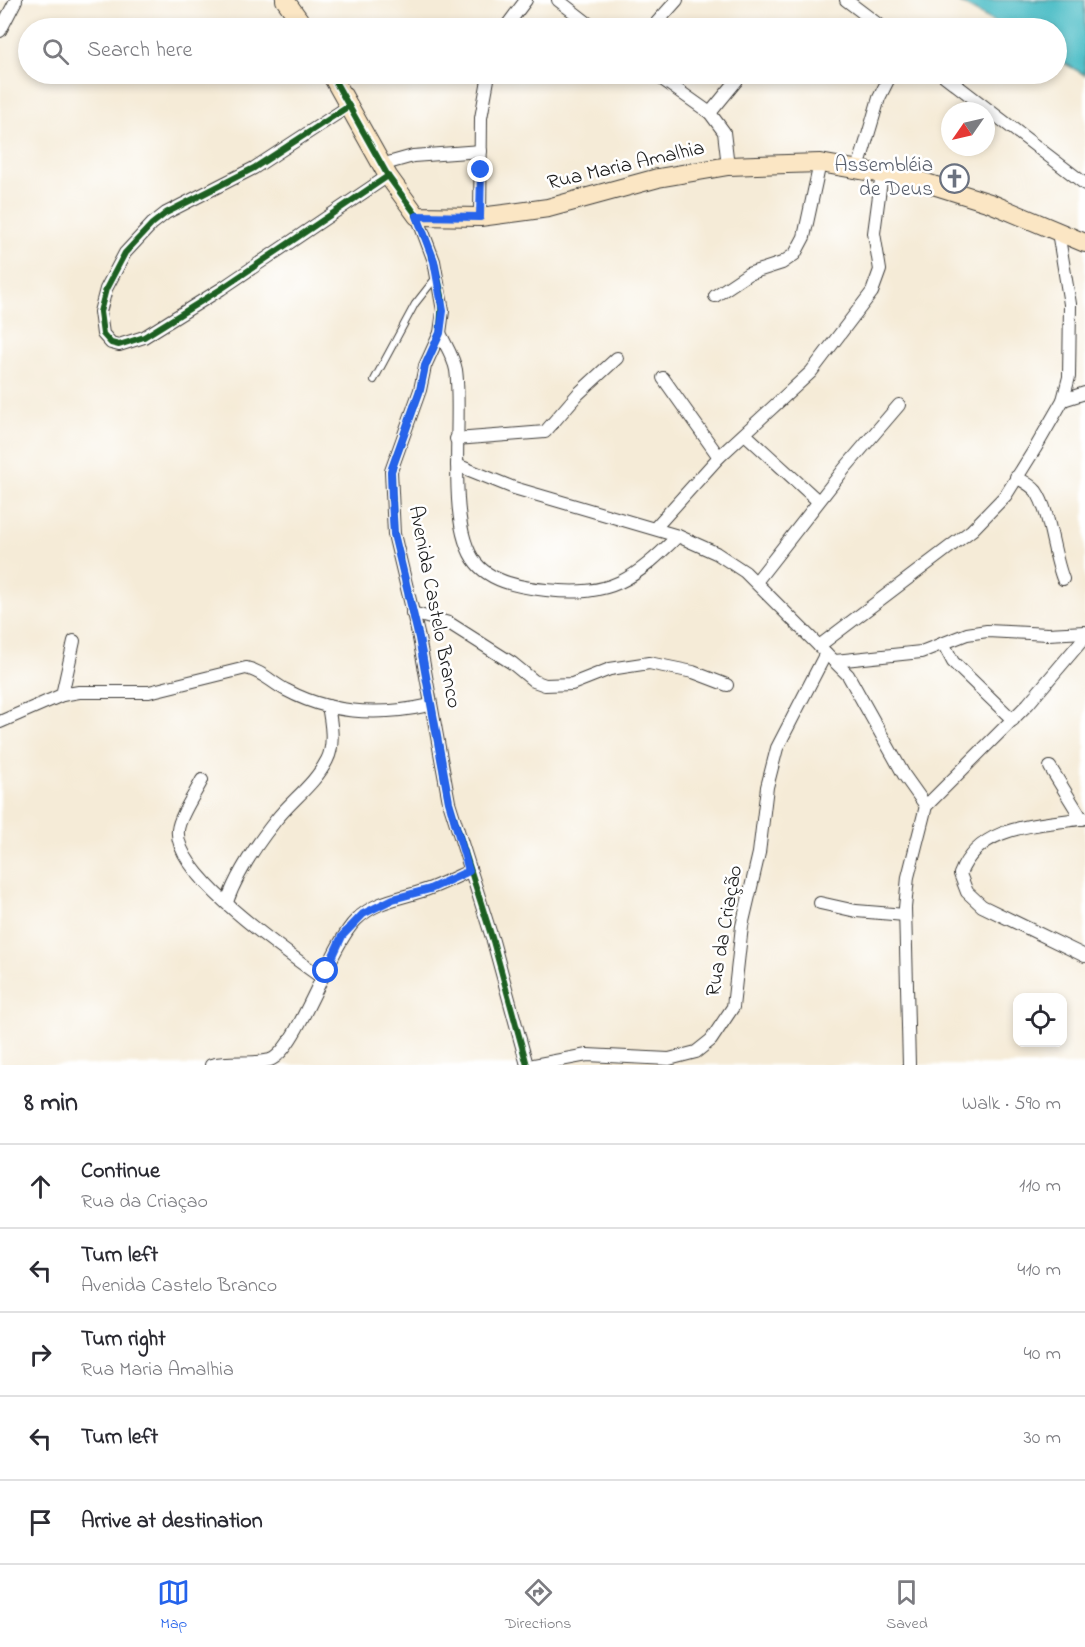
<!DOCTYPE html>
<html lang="en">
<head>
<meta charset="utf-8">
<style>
  body { margin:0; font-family:"Indie Flower",sans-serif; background:#f7f7f7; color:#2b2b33 }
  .controls { position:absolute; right:18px; bottom:18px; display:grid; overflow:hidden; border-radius:12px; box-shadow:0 3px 9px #0003 }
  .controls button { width:54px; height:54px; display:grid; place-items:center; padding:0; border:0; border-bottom:2px solid #e1e1e2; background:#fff; color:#2b2b33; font:30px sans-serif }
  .compass { position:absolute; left:941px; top:102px; width:54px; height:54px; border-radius:50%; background:#fff; box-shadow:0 3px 9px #0003; rotate:236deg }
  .stop { position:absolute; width:18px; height:18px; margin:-14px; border:4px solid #2563eb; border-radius:50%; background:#fff }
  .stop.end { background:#2563eb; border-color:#fff; box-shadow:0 2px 6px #0008 }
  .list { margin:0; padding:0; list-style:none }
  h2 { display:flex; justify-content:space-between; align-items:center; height:78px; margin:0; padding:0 24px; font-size:26px }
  h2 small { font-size:20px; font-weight:400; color:#7c7c81 }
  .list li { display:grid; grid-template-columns:39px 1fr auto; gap:18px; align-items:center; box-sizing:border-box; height:84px; padding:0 24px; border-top:2px solid #e1e1e2 }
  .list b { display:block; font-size:22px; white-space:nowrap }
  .list p { margin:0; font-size:20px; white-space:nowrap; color:#7c7c81 }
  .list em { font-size:20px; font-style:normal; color:#7c7c81 }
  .icon { flex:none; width:33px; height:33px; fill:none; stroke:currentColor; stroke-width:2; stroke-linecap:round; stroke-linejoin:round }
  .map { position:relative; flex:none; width:1085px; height:1065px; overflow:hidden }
  .search { position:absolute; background:#fff; box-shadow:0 3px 9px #0003; left:18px; right:18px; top:18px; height:66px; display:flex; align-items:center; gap:15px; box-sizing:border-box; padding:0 21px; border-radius:33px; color:#7c7c81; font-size:22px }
  .sheet { height:498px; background:#fff }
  nav { display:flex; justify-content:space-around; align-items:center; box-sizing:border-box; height:84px; border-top:2px solid #e1e1e2; background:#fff; font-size:16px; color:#7c7c81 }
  nav a { display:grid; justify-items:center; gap:3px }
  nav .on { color:#2563eb }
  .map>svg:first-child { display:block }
  .water { fill:#51bfc8; stroke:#366e72; stroke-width:1.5 }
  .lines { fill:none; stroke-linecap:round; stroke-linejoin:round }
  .lane-casing { stroke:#3d3b38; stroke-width:8 }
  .street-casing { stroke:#3d3b38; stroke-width:14 }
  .secondary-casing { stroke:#3d3b38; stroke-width:20 }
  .lane { stroke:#fff; stroke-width:6 }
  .street { stroke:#fff; stroke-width:12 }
  .secondary { stroke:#fbe6c4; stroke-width:18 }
  .cycleway-casing { stroke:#fff; stroke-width:10 }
  .cycleway { stroke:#1b5e20; stroke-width:6 }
  .route { stroke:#2563eb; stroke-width:8 }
  .labels { text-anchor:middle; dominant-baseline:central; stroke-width:5; stroke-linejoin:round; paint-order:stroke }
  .street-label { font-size:21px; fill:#1c1c1c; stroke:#fff }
  .worship-label { font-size:21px; fill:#5b616d; stroke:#fff; text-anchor:end }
</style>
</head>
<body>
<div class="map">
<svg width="1085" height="1065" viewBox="0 0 1085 1065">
  <rect width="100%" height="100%" fill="#fff"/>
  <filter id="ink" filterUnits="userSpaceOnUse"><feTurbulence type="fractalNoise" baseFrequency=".0167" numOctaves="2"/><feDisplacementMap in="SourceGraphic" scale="12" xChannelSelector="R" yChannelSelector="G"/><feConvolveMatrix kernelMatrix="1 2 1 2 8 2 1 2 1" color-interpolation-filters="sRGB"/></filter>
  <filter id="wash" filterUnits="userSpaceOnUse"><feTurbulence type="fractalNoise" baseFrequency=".008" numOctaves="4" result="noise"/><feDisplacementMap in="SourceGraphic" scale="24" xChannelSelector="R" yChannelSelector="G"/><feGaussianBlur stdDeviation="1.35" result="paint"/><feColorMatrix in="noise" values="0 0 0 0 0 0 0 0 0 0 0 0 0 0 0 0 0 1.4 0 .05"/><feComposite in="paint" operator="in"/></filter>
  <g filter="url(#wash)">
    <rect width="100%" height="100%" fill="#f5ebd7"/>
    <path class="water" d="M955,0H1085V75L1057,59L1056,28H1005Z"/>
  </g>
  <g filter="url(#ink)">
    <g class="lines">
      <defs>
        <path id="lane" d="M374,380L415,304L437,276"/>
        <g id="street">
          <path d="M558,0L594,28"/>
          <path d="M846,0L883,28"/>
          <path d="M505,28L526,0"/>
          <path d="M652,28L677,0"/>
          <path d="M0,31L16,0"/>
          <path d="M655,74L710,113"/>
          <path d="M942,74L1085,184"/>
          <path d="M349,106L254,168L166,213L152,224L125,253L106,289L100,312L103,334L111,343L119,345L144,337L221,289L388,176"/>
          <path d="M381,165L413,156L481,151"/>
          <path d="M728,166L724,132L710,113L742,74"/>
          <path d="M858,169L879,98L891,74"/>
          <path d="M417,216L434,261L443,311L440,333L425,366L420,390L391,471L394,534L419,638L449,802L493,941L527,1065"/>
          <path d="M480,217L481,118L489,74"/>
          <path d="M715,296L748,274L782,263L795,254L804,237L820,163"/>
          <path d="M440,333C445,344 454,358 456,370C463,419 445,525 476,563C491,582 524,588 546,590C612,597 633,580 678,536"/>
          <path d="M663,378L719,457"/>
          <path d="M1063,400L1085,393"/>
          <path d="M745,434L818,501"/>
          <path d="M456,439L545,432L578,394L617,358"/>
          <path d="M457,465L514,488L678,536L716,553L745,572L848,675L904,775L926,806"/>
          <path d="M1016,477C1023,481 1031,485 1036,491C1050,511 1053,554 1063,579"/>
          <path d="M655,528L719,457L811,372L872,292L880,270L874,233L882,173"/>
          <path d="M756,582L845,468L899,405"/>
          <path d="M412,613L449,623L512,663L534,681L545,685L572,684L610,669L649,663L693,672L727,685"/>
          <path d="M943,643L953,662L1013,720"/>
          <path d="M819,646L972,530L1006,495L1036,447L1063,400L1069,377L1070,304L1058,232"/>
          <path d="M835,661L921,652L967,634L987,631L1048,634L1085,632"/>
          <path d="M62,695L74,641"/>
          <path d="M0,722L62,695L79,692H149L246,668C262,671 272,683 286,690C332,715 381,716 430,705"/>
          <path d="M1050,767L1082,819"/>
          <path d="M202,780C196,792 179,817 178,830C173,875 288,953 322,978"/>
          <path d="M1085,818C1039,826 980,823 960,874L967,892L982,906L1085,956"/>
          <path d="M227,902C237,873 257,844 276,820C293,799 315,784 327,760C335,745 331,722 328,706"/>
          <path d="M820,903L856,911L905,915"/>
          <path d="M211,1065C230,1060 252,1065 270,1060C297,1051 330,945 356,920C377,899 405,898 431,888C444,883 456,877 469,871"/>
          <path d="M534,1065L587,1055L669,1059L696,1052L711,1040L733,1007L742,926L759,853L767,787L777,748L826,653"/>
          <path d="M909,1065L905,908L908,877L926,806L1028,704L1085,637"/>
        </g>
        <g id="secondary">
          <path d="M285,0L305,28"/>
          <path d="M331,74L388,176L417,216L480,217L519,212L548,208L658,178L728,166L820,163L917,180L990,203L1085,243"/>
        </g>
      </defs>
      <use href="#lane" class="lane-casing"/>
      <use href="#street" class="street-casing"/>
      <use href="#secondary" class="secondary-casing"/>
      <use href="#lane" class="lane"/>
      <use href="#street" class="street"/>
      <use href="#secondary" class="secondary"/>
      <defs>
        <g id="cycleway">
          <path d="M331,74L388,176L417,216L434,261L442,296L440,333L425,366L420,390L391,471L394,534L419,638L449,802L493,941L527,1065"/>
          <path d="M349,106L254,168L166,213L152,224L125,253L106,289L100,312L103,334L111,343L119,345L144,337L221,289L388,176"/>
        </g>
      </defs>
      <use href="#cycleway" class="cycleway-casing"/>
      <use href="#cycleway" class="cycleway"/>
    </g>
  </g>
  <g class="lines" filter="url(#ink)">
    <path class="route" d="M326,971L342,936L363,914L393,899L430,889L469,871L449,802L419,638L394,534L392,501L391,471L420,390L425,366L440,333L443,311L434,261L417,216L480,217L481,170"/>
  </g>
  <defs>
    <symbol id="church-ring" viewBox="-11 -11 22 22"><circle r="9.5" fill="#fff" stroke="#6b7280" stroke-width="1.5"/><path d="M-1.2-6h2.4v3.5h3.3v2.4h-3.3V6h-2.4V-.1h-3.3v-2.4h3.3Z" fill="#6b7280"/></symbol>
  </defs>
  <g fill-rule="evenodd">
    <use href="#church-ring" x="938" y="162" width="33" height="33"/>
  </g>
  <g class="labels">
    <g class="street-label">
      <text transform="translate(626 166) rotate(-13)">Rua Maria Amalhia</text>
      <text transform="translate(434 607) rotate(79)">Avenida Castelo Branco</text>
      <text transform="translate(725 931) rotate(-80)">Rua da Criação</text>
    </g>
    <g class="worship-label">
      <text x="933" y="166">Assembléia<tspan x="933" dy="24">de Deus</tspan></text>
    </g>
  </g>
</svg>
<div class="controls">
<button><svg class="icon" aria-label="locate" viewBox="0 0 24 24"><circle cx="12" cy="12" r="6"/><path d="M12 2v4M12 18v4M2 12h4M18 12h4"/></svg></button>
</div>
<svg class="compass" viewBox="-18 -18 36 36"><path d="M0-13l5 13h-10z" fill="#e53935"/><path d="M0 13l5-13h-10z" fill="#7c7c81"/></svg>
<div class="stop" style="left:326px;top:971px"></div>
<div class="stop end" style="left:481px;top:170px"></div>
<div class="search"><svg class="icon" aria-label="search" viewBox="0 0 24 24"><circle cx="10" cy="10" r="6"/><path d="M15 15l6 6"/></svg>Search here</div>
</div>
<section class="sheet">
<h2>8 min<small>Walk · 590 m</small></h2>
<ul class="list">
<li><svg class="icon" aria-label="ahead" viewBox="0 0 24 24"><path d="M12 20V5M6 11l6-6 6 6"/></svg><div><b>Continue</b><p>Rua da Criaçao</p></div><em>110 m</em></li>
<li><svg class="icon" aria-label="left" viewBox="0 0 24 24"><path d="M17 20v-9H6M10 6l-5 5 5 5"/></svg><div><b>Turn left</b><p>Avenida Castelo Branco</p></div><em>410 m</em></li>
<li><svg class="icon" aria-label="right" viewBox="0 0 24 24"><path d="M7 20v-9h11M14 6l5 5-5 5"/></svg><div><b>Turn right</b><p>Rua Maria Amalhia</p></div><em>40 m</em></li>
<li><svg class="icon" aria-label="left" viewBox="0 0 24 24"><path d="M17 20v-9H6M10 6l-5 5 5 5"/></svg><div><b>Turn left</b></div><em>30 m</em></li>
<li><svg class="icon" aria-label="arrive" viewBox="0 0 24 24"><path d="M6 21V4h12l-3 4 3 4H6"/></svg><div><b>Arrive at destination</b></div></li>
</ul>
</section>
<nav>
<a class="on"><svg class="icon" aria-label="map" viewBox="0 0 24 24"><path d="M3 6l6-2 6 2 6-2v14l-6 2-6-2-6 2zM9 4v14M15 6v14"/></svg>Map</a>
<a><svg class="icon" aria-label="directions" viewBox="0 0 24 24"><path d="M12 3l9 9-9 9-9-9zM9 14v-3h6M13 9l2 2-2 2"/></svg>Directions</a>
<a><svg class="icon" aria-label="saved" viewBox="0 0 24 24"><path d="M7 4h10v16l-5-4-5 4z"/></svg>Saved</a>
</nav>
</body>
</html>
